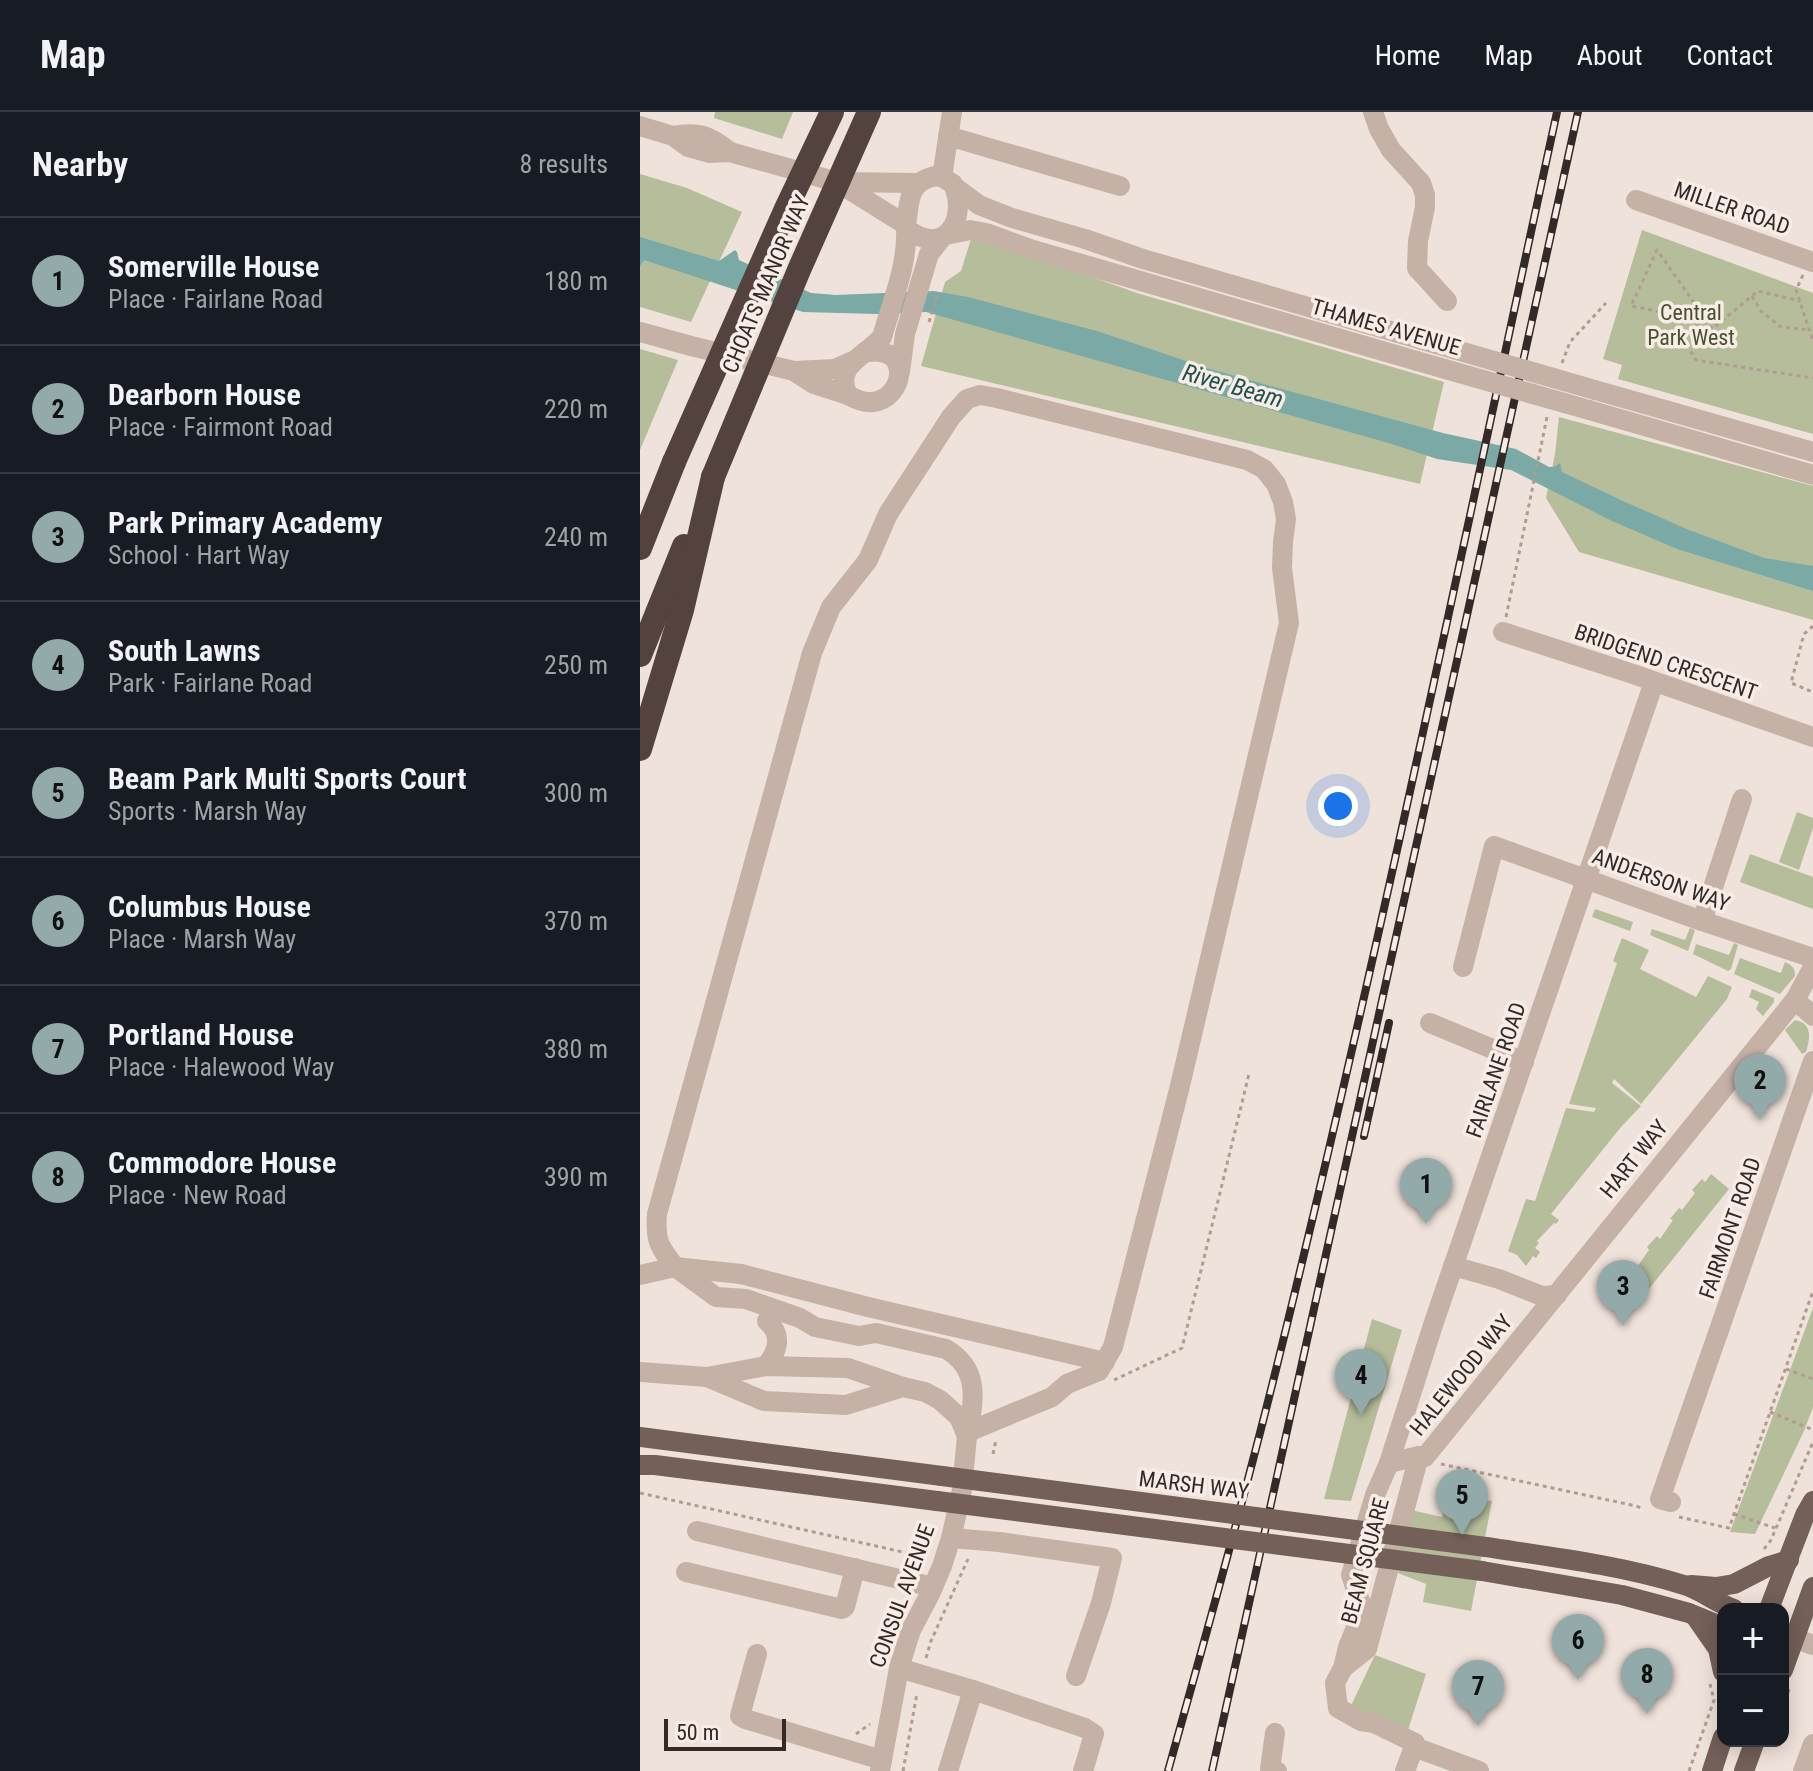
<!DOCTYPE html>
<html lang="en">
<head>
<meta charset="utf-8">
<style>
  body { margin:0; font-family:"Roboto Condensed",sans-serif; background:#242831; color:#f1f3f6 }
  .controls { position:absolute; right:24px; bottom:24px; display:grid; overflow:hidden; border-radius:16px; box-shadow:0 4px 20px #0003 }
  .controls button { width:72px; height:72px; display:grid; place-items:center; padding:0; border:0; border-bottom:2px solid #363941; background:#171b24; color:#f1f3f6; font:40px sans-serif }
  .scale { position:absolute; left:24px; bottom:20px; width:122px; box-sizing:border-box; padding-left:8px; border:4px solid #332927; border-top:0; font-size:22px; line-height:28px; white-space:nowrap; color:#332927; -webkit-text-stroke:6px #f7ede6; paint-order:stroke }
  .you { position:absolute; left:698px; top:694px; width:28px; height:28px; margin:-20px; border:6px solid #fff; border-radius:50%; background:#1a73e8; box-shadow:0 0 0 12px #1a73e833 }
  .badge { display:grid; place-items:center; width:52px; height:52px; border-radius:50%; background:#93aaaa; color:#111; font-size:26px; font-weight:700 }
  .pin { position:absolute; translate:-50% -66px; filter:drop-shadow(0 2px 4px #0008) }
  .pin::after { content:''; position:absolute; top:42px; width:28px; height:24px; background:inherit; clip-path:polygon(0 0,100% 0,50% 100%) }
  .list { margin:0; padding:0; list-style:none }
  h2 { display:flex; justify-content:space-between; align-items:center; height:104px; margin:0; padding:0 32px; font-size:34px }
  h2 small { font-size:26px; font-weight:400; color:#9ea1a6 }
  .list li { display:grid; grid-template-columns:52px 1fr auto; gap:24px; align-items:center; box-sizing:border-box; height:128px; padding:0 32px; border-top:2px solid #363941 }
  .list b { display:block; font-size:30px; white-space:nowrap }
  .list p { margin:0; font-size:26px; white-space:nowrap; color:#9ea1a6 }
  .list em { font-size:26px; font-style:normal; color:#9ea1a6 }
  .map { position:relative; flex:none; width:1173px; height:1659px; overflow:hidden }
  header { display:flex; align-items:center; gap:48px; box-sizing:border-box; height:112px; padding:0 40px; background:#171b24; border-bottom:2px solid #363941 }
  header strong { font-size:38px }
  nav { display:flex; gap:44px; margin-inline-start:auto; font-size:28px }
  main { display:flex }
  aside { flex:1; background:#171b24 }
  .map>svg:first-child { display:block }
  .green { fill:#b6bd9b }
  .water { fill:#7baaa6 }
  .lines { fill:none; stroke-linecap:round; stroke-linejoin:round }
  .path { stroke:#b29b92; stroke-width:3; stroke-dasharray:4 4; stroke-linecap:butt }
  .minor { stroke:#c6b1a7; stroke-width:20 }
  .major { stroke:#745f59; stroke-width:20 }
  .highway { stroke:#54423f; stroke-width:24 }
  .rail-casing { stroke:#332927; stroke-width:8 }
  .rail { stroke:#f7ede6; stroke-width:5; stroke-dasharray:15; stroke-linecap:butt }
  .minor-bridge { stroke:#c6b1a7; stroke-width:20 }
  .major-bridge { stroke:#745f59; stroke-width:20 }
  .highway-bridge { stroke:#54423f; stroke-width:24 }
  .labels { text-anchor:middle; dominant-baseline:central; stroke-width:7; stroke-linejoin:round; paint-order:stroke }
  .street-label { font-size:22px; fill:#332927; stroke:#f7ede6 }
  .park-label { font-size:22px; fill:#48502d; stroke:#f7ede6 }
  .water-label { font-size:24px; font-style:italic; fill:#20514e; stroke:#f7ede6 }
</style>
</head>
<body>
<header>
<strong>Map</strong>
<nav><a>Home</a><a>Map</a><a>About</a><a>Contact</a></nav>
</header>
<main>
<aside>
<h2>Nearby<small>8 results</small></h2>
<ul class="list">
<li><span class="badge">1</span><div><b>Somerville House</b><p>Place · Fairlane Road</p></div><em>180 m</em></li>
<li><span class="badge">2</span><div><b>Dearborn House</b><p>Place · Fairmont Road</p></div><em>220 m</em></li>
<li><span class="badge">3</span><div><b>Park Primary Academy</b><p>School · Hart Way</p></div><em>240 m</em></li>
<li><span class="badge">4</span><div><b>South Lawns</b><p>Park · Fairlane Road</p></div><em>250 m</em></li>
<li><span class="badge">5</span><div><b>Beam Park Multi Sports Court</b><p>Sports · Marsh Way</p></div><em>300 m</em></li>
<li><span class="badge">6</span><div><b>Columbus House</b><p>Place · Marsh Way</p></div><em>370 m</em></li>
<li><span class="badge">7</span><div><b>Portland House</b><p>Place · Halewood Way</p></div><em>380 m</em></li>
<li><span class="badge">8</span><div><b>Commodore House</b><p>Place · New Road</p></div><em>390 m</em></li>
</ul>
</aside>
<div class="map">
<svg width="1173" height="1659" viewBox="0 0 1173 1659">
  <rect width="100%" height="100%" fill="#efe2da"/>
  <g class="green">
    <path d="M75,0H153L142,27L74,6Z"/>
    <path d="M0,62L47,76L102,100L51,210L0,195Z"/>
    <path d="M1002,118L1173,181V322L978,267L982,253L963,247Z"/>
    <path d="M331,127L365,134L497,181L804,270L780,372L281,254L305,170L321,159Z"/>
    <path d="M0,237L38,248L0,338Z"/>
    <path d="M919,305L1173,374V508L939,440L906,386L915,342Z"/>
    <path d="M1157,700L1173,706V716L1159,758L1139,750Z"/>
    <path d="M1110,742L1173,765V797L1100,770Z"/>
    <path d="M955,797L993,810L990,819L952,805Z"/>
    <path d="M1050,816L1055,818L1048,839L1010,823L1012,817L1045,828Z"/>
    <path d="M982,826L1009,838L1000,857L1056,885L1068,864L1092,875L1087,887L1001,992L974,967L972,971L1001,994L981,1015L911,1102L919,1108L916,1112L914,1111L897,1129L899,1131L895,1136L900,1140L896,1146L893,1144L886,1154L877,1143L868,1139L886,1087L895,1089L926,996L954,1000L956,996L929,992L977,851L973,849Z"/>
    <path d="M1094,831L1098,833L1091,857L1088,859L1053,842L1056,832L1089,843Z"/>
    <path d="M1100,846L1141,861L1145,850C1152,853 1155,856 1155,864L1140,882L1094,862Z"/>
    <path d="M1112,877L1134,886V890L1123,904L1116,897L1119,890L1109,885Z"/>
    <path d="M1155,908C1173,911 1170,927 1166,940L1162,942L1145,918Z"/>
    <path d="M1071,1062L1089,1077L996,1193L978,1179L987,1166L984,1164L994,1153L997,1155L1009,1138L1007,1135L1017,1124L1020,1127L1033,1108L1030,1107L1039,1096L1042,1098L1055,1081L1052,1078L1062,1067L1065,1070Z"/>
    <path d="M1173,1196V1295L1164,1319L1115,1422L1090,1420Z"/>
    <path d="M732,1207L762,1218L711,1389L684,1387Z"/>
    <path d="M807,1382L852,1389L831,1499L783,1490L786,1472L758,1461L771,1398L802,1405Z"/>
    <path d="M735,1543L786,1562L767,1621L709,1598Z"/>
  </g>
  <path class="water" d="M0,125L79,149L95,138L97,140L99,148L171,181L196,183L294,179L328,185L457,219L570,257L631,274L803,321L876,337L909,355H914L920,351L922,360L983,389L1049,418L1124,446L1173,454V479L1037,437L972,409L871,358L797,347L752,332L286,200L237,202L163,200L4,148L0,154Z"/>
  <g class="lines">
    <g class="path">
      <path d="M1163,163L1156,178L1173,229"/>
      <path d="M1112,184L1121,199L1141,215L1169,218"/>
      <path d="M1067,209L991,194L1017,138L1067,209L1072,217L1118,179L1160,189"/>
      <path d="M1067,209L1041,224L1056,248L1173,266"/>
      <path d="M289,210L297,183"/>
      <path d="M922,251L930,230L966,191"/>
      <path d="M866,505L907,305"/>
      <path d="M1173,514L1164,522L1151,571L1173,580"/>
      <path d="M1146,1257L1173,1267"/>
      <path d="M474,1268L542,1236L609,962"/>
      <path d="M1130,1300L1173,1318"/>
      <path d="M353,1342L356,1328"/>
      <path d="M801,1352L996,1394L1004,1397"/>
      <path d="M0,1381L285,1445"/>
      <path d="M1094,1402L1135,1416"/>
      <path d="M1039,1405L1089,1416L1173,1179"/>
      <path d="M1124,1437L1131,1428L1173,1330"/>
      <path d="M286,1546L291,1529L328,1447"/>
      <path d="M1143,1596L1150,1574"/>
      <path d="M216,1622L230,1612"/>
      <path d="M263,1659L277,1581"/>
      <path d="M1049,1659L1074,1588L1070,1572"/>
    </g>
    <g class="minor">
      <path d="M733,0L739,17L751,38L781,71L785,83V95L778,129L777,156L807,189"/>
      <path d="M0,14L33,24L48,35L69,41L90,40L197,70L276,71"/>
      <path d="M33,24C59,19 70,24 90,40"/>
      <path d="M308,24L480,74"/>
      <path d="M295,64L302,65L313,72C329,107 304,147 266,116V113C270,88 267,71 295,64Z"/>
      <path d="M302,65L312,0"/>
      <path d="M197,70L266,113"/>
      <path d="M316,76L339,93L372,106L445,127L503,147L782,228"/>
      <path d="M996,88L1173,150"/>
      <path d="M306,123L330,118L346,121L390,137L777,249"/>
      <path d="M0,220L51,234L154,259L195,257L213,249"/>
      <path d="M228,240C273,234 264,287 233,290C225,291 215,287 208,283C193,253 226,244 242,225C252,190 268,153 266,116"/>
      <path d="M154,259L174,272L208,283"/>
      <path d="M260,260L265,222L289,142L300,128"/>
      <path d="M955,278L1173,340"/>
      <path d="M949,298L1173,363"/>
      <path d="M863,520L993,562L1173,625"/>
      <path d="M1062,809L1102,687"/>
      <path d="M823,855L854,734L1062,809L1173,846"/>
      <path d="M1155,888L1173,904"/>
      <path d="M790,911L884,950"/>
      <path d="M813,1154L859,1167L902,1184L917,1183"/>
      <path d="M0,1163L35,1155L76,1185L106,1187L160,1206L175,1215L219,1224L236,1221L306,1237C340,1257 334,1287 328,1320"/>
      <path d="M126,1254C138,1239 143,1223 127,1209"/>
      <path d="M0,1260L67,1265L124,1289L206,1293L263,1275L285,1280L300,1288L319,1305L327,1324L322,1378L311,1426L302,1454L290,1482L271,1518L259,1556L240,1659"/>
      <path d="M67,1265L126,1254L208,1256L263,1275"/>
      <path d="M327,1324L328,1320L412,1285L427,1272L459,1259L473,1235L539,978L649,511L642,456L643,430L646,407L643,390L636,372L624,357L607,348L357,286L340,283L327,287L311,305L248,402L228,448L191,495L172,541L17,1102C15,1128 19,1135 35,1155L101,1162L228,1195L465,1250"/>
      <path d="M749,1351L779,1344L785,1345L1155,888L1173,855"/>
      <path d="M1031,1390L1020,1387L1173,949"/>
      <path d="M57,1419L293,1475"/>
      <path d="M311,1426L359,1430L472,1446L461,1491L436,1564"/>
      <path d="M46,1460L202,1497L205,1495L215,1456"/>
      <path d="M1154,1526L1173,1533"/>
      <path d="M117,1542L100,1604L105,1607L242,1648"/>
      <path d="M259,1556L333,1578L445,1616L454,1622L443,1659"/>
      <path d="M703,1556L727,1537L779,1344"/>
      <path d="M635,1621L630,1657L637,1659"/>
      <path d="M308,1659L333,1578"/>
      <path d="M765,1659L774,1635"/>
      <path d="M839,1659L774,1635L775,1631L734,1611L721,1609L698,1596L695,1571L703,1556L708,1535L719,1508L721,1492L711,1463L735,1383L749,1351L794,1210L1014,570"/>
      <path d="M1163,1659L1173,1632"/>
    </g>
    <g class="major">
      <path d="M0,1325L302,1364"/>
      <path d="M0,1353H15L297,1389"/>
      <path d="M846,1435C912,1445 980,1453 1044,1473C1061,1478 1076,1491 1094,1497"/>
      <path d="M842,1459L982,1483L1049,1501L1083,1515"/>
      <path d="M1051,1473L1076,1475L1094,1472L1129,1454L1149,1448"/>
      <path d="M1129,1497L1165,1403L1173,1389"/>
      <path d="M1055,1504L1078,1537L1083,1560"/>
      <path d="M1143,1558L1173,1475"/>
      <path d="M1072,1659L1083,1625"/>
      <path d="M1104,1659L1115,1629"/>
    </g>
    <g class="highway">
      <path d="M0,436L34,350"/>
      <path d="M0,543L44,434"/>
      <path d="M0,637L42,498L73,365"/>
    </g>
    <defs>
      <g id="rail">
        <path d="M724,1024L749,911"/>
        <path d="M528,1659C568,1516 608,1373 643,1229C743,821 828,410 917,0"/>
        <path d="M572,1659L938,0"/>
      </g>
    </defs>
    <use href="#rail" class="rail-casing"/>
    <use href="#rail" class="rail"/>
    <g class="minor-bridge">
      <path d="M782,228L955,278"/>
      <path d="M777,249L949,298"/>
    </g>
    <g class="major-bridge">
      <path d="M302,1364L846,1435"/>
      <path d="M297,1389L842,1459"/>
    </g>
    <g class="highway-bridge">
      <path d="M34,350L145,99L192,0"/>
      <path d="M73,365L159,158L229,0"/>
    </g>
  </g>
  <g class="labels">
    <g class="street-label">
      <text transform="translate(1092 96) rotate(19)">MILLER ROAD</text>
      <text transform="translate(126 172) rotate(-67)">CHOATS MANOR WAY</text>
      <text transform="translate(746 215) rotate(16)">THAMES AVENUE</text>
      <text transform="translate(1026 550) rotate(19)">BRIDGEND CRESCENT</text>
      <text transform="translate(1021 768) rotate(20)">ANDERSON WAY</text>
      <text transform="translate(856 958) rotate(-71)">FAIRLANE ROAD</text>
      <text transform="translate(994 1047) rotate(-51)">HART WAY</text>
      <text transform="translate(1090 1116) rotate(-71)">FAIRMONT ROAD</text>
      <text transform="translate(821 1263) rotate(-51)">HALEWOOD WAY</text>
      <text transform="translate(554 1373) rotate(7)">MARSH WAY</text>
      <text transform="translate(725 1449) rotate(-75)">BEAM SQUARE</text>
      <text transform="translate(262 1484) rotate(-70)">CONSUL AVENUE</text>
    </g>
    <g class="park-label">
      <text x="1051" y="200">Central<tspan x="1051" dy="25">Park West</tspan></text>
    </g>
    <g class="water-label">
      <text transform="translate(593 274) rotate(16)">River Beam</text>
    </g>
  </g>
</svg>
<div class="controls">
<button>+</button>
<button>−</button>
</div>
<div class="scale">50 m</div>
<div class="you"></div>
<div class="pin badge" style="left:786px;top:1112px">1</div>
<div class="pin badge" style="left:1120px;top:1008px">2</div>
<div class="pin badge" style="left:983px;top:1214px">3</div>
<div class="pin badge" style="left:721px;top:1303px">4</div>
<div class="pin badge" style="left:822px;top:1423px">5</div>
<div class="pin badge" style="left:938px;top:1568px">6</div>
<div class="pin badge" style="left:838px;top:1614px">7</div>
<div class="pin badge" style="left:1007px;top:1602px">8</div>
</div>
</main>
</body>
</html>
